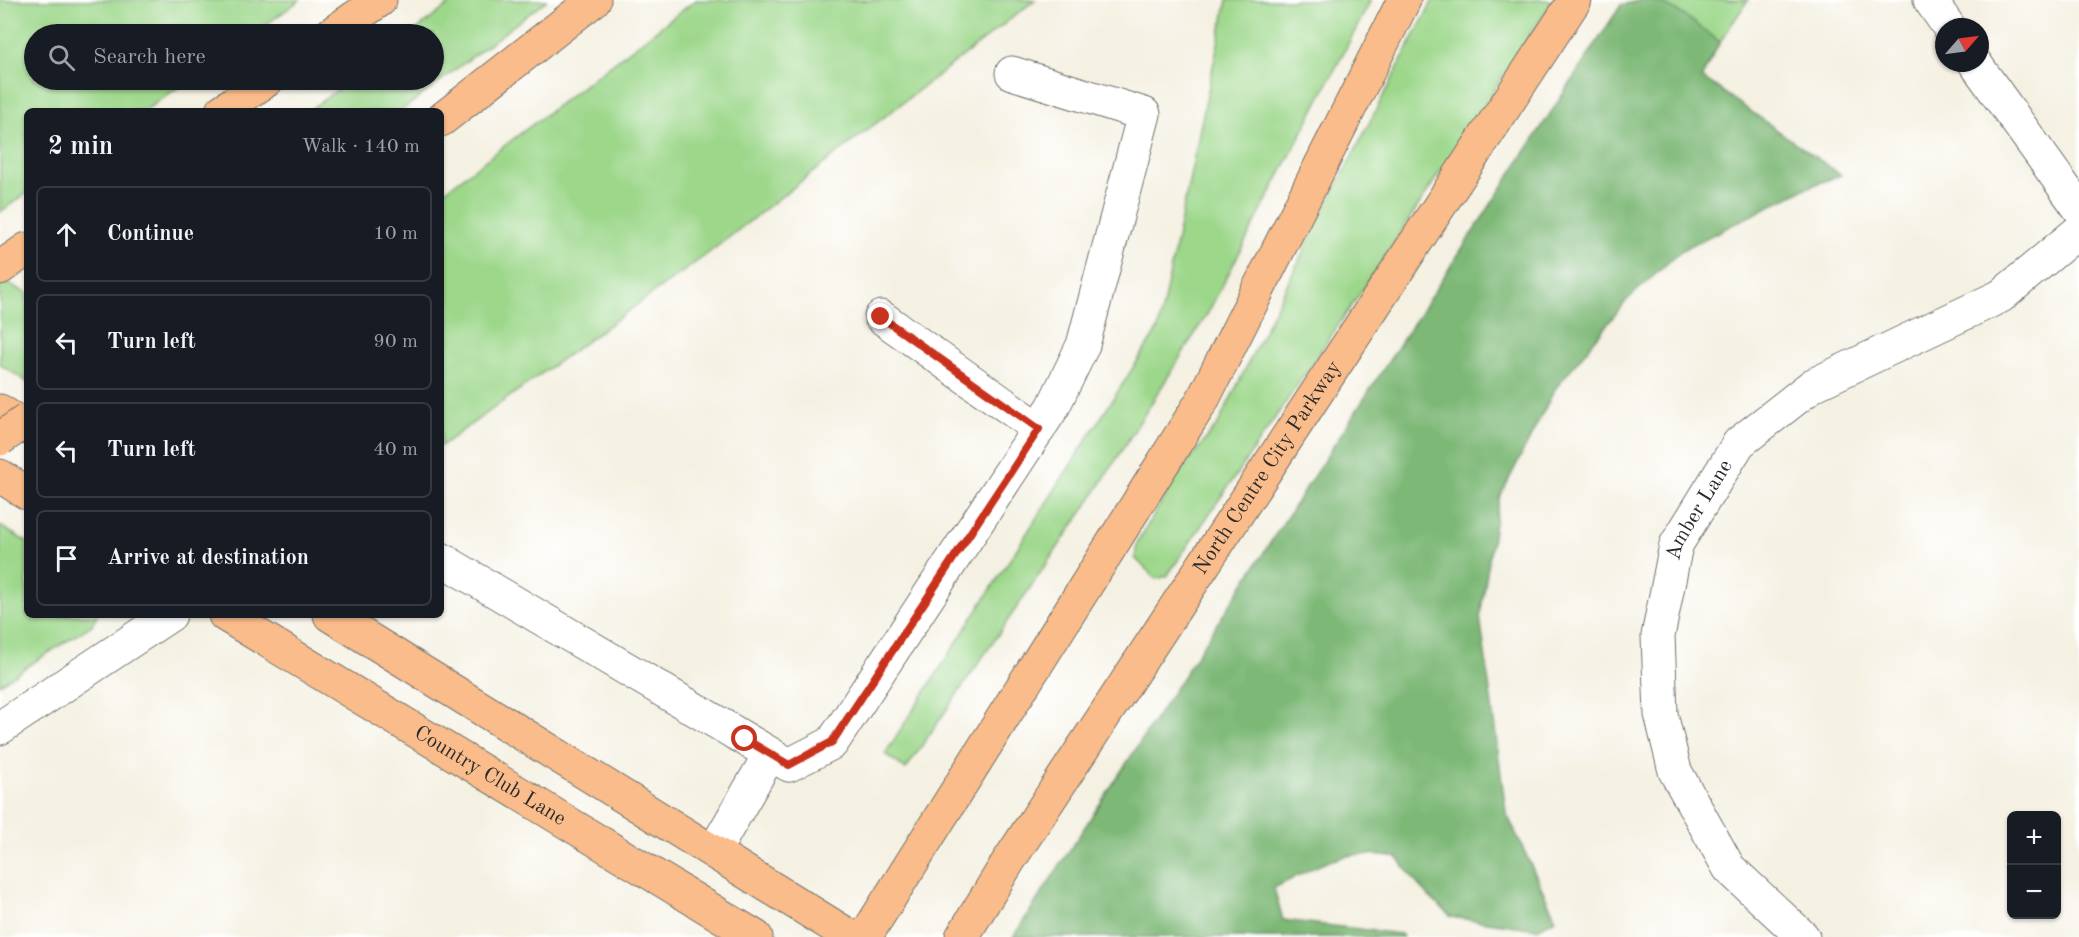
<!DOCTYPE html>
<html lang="en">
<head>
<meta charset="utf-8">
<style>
  body { margin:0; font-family:"Old Standard TT",serif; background:#242831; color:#f1f3f6 }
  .controls { position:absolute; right:18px; bottom:18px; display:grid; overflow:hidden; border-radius:9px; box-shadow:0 2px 4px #0004 }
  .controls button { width:54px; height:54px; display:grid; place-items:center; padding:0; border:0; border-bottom:2px solid #363941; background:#171b24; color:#f1f3f6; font:30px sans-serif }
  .compass { position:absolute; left:1935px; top:18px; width:54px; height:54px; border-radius:50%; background:#171b24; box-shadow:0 2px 4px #0004; rotate:62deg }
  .stop { position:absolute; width:18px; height:18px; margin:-14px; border:4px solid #c8321e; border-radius:50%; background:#fff }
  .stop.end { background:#c8321e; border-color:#fff; box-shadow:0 2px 6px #0008 }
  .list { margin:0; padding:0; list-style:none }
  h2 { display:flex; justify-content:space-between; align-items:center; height:78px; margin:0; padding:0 24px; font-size:26px }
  h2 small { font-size:20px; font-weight:400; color:#9ea1a6 }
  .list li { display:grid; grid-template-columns:39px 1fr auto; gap:18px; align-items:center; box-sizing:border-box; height:96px; margin:0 12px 12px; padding:0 12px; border:2px solid #363941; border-radius:9px }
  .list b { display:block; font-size:22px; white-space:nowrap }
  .list em { font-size:20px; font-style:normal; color:#9ea1a6 }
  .icon { flex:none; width:33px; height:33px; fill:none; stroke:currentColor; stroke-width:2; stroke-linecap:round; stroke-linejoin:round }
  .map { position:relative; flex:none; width:2079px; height:937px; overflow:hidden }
  .search { position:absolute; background:#171b24; box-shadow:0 2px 4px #0004; left:24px; top:24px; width:420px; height:66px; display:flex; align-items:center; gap:15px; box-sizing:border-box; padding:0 21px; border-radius:33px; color:#9ea1a6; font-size:22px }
  .panel { position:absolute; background:#171b24; box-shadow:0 2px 4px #0004; left:24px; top:108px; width:420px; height:510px; border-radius:9px }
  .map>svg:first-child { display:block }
  .green { fill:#9cd78a; stroke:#64815a; stroke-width:1.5 }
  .forest { fill:#7db876; stroke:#547250; stroke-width:1.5 }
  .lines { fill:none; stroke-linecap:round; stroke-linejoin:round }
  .minor-casing { stroke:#71706b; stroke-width:35 }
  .major-casing { stroke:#71706b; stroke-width:35 }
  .highway-casing { stroke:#71706b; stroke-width:35 }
  .minor { stroke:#fff; stroke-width:33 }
  .major { stroke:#f9bc8a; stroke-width:33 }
  .highway { stroke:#f9bc8a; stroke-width:33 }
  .highway-bridge-casing { stroke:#71706b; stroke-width:35; stroke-linecap:butt }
  .highway-bridge { stroke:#f9bc8a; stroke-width:33 }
  .route { stroke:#c8321e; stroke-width:8 }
  .labels { text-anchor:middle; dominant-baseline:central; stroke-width:6; stroke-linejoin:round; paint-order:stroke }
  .street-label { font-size:21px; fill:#2b2b2b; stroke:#fff }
</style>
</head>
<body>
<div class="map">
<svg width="2079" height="937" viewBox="0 0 2079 937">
  <rect width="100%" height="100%" fill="#fff"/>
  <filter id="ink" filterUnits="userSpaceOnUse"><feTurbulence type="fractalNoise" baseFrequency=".0167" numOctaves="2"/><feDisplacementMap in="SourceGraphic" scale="12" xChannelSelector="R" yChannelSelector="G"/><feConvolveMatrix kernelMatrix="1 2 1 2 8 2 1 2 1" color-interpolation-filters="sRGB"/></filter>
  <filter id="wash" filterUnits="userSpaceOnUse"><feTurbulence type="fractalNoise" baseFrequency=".008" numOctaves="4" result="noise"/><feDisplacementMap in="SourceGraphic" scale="24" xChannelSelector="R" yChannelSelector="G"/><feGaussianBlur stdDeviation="1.35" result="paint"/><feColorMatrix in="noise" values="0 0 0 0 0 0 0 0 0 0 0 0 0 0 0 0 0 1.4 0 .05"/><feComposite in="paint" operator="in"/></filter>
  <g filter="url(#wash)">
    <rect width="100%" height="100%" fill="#f4f1e2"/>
    <g class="green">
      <path d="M0,0H300L253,34H34V80H189L144,111H27V193L0,212Z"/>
      <path d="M455,0H547L401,111H308L351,80H434V34H411Z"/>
      <path d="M696,0H1035L706,255L441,446V194Z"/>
      <path d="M1227,0H1371L1208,313L1095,493L906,769L885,754L1158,329Z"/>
      <path d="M1433,0H1553L1378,267L1167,576L1156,579L1135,558L1137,543L1179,473L1218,424L1317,224Z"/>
      <path d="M1652,0H1748L1720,42L1683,15Z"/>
      <path d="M0,280L27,293V382L0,364Z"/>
      <path d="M0,526L27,542V615H97L92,625L0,684Z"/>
    </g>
    <path class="forest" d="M1642,0C1671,0 1698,26 1720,42L1702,77L1841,175L1806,188L1682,250L1627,300L1555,389L1499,499L1480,616L1506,812L1556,919L1537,929L1451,917L1423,891L1397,857C1341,847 1323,864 1274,888L1283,920L1401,934L1403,937H1013L1621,5Z"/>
  </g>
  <g filter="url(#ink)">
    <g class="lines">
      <defs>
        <g id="minor">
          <path d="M1930,0L1949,27"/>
          <path d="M1975,63L2079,208"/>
          <path d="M881,317L1039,429"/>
          <path d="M441,559L789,765L832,743L1053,407L1083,345L1144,114L1012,73"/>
          <path d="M0,728L170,615"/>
          <path d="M714,851L770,754"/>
          <path id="s1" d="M1803,937L1729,868L1675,771L1661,714L1658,636L1676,545L1739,443L1813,385L2001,296L2079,231"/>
        </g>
        <g id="major">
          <path d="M0,411L27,428"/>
          <path d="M0,476L27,493"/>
          <path id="s2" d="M225,615L756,937"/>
          <path d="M330,615L851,937"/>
        </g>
        <g id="highway">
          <path d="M331,34L380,0"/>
          <path d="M222,111L267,80"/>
          <path d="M441,120L594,0"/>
          <path d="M0,268L27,249"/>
          <path d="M865,937L1202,401L1404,0"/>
          <path id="s3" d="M962,937L1008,862L1575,0"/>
        </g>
      </defs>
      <use href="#minor" class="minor-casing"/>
      <use href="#major" class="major-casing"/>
      <use href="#highway" class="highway-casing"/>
      <use href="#minor" class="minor"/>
      <use href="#major" class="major"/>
      <use href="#highway" class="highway"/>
      <defs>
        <path id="highway-bridge" d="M0,439L27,420"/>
      </defs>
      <use href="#highway-bridge" class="highway-bridge-casing"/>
      <use href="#highway-bridge" class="highway-bridge"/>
    </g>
  </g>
  <g class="lines" filter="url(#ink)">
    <path class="route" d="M745,739L789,765L832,742L1039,429L881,317"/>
  </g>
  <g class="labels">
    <g class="street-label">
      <text stroke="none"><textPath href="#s3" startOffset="560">North Centre City Parkway</textPath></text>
      <text stroke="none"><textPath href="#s1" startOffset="483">Amber Lane</textPath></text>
      <text stroke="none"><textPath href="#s2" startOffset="310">Country Club Lane</textPath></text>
    </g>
  </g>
</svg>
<div class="controls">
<button>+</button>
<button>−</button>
</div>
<svg class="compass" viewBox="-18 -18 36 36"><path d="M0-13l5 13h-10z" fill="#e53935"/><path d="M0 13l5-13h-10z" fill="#9ea1a6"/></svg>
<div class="stop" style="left:745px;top:739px"></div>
<div class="stop end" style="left:881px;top:317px"></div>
<div class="search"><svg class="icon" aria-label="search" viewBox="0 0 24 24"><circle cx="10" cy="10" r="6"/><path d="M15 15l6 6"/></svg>Search here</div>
<section class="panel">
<h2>2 min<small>Walk · 140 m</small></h2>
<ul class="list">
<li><svg class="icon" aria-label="ahead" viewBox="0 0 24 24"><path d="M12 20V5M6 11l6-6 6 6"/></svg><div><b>Continue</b></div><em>10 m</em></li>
<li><svg class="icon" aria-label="left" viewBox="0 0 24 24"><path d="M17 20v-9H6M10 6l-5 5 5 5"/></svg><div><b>Turn left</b></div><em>90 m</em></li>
<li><svg class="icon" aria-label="left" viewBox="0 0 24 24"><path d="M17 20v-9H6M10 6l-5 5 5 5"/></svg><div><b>Turn left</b></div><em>40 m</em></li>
<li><svg class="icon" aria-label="arrive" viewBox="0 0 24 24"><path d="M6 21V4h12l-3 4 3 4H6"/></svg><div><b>Arrive at destination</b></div></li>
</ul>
</section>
</div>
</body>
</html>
